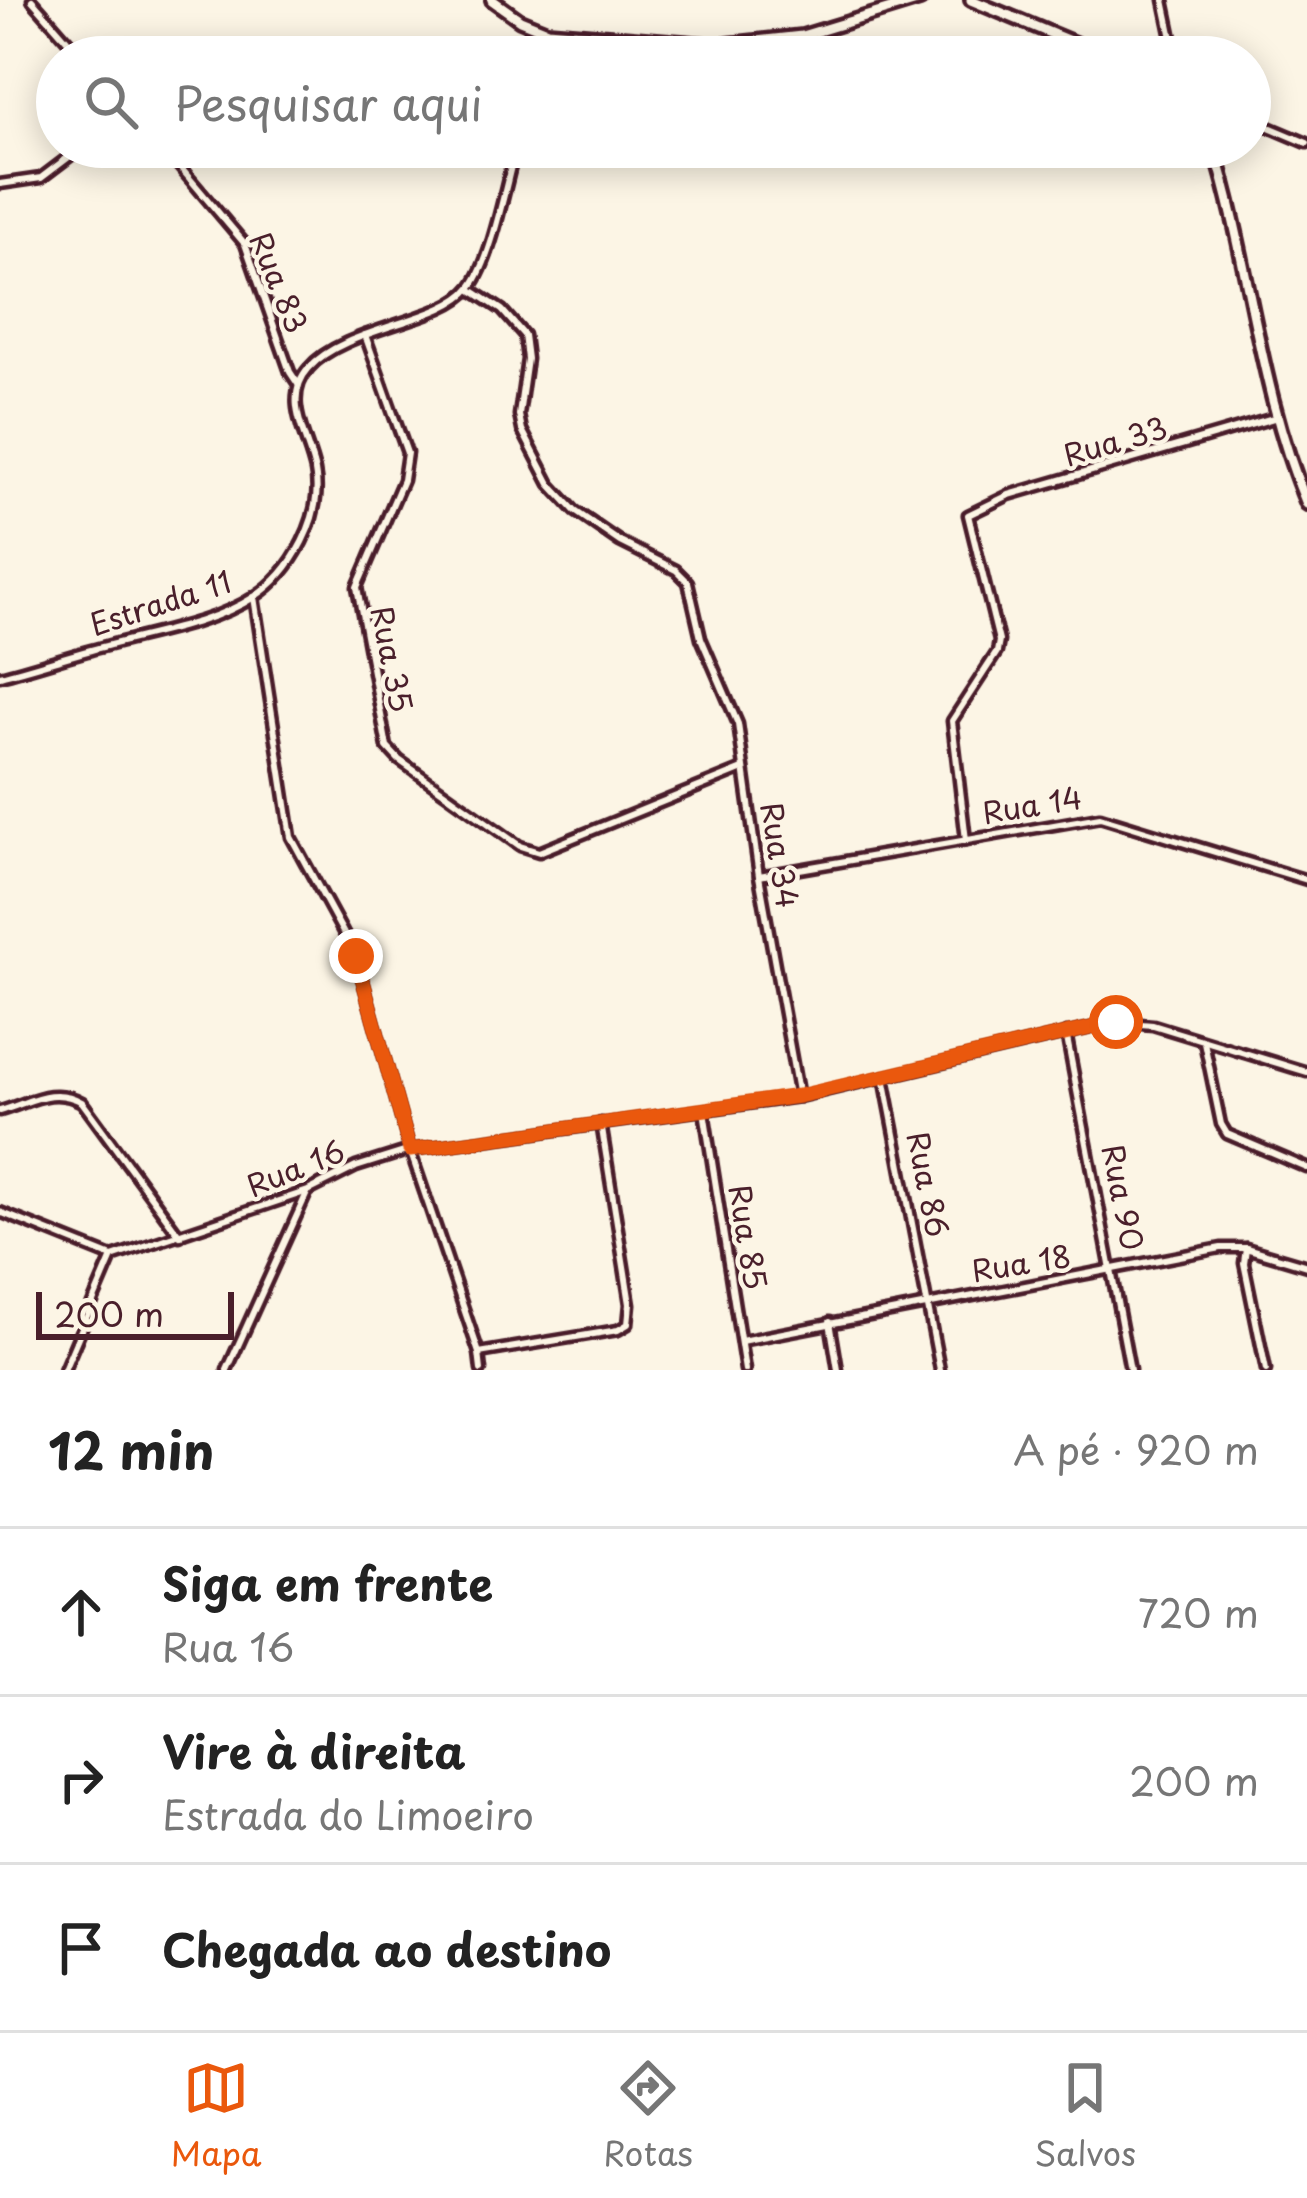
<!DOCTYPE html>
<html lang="pt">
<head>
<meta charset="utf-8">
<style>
  body { margin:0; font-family:"Playpen Sans",sans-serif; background:#f2f2f2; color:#222 }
  .scale { position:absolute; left:36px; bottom:30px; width:198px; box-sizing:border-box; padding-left:12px; border:6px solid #4a1f2b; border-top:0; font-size:33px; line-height:42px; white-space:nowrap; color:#4a1f2b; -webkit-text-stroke:9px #fcf5e5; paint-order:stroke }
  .stop { position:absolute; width:36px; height:36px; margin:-27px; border:9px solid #ea580c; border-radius:50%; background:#fff }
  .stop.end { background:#ea580c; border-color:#fff; box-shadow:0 3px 12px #0008 }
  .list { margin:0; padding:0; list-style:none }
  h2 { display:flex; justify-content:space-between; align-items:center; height:156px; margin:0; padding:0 48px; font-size:51px }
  h2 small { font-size:39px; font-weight:400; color:#767676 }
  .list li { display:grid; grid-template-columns:78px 1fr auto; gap:36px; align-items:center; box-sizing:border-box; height:168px; padding:0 48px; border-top:3px solid #e0e0e0 }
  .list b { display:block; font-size:45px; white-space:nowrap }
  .list p { margin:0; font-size:39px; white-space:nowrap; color:#767676 }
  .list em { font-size:39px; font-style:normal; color:#767676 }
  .icon { flex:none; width:66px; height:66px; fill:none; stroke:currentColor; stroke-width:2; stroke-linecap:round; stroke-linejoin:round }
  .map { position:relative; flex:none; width:1307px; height:1370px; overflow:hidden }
  .search { position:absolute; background:#fff; box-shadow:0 6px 30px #0003; left:36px; right:36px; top:36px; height:132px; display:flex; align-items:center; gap:30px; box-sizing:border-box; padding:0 42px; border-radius:66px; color:#767676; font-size:45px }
  .sheet { height:660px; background:#fff }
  nav { display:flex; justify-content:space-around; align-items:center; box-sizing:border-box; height:168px; border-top:3px solid #e0e0e0; background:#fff; font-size:33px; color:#767676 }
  nav a { display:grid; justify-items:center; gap:6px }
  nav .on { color:#ea580c }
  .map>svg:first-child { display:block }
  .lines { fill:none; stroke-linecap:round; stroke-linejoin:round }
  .minor-casing { stroke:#4a1f2b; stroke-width:15 }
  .secondary-casing { stroke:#4a1f2b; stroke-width:18 }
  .minor { stroke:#fcf5e5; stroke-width:6 }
  .secondary { stroke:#fcf5e5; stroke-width:9 }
  .route { stroke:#ea580c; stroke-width:15 }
  .labels { text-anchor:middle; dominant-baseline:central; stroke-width:9; stroke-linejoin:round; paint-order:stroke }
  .street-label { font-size:30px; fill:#4a1f2b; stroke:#fcf5e5 }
</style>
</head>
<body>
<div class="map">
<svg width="1307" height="1370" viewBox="0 0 1307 1370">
  <rect width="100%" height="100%" fill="#fcf5e5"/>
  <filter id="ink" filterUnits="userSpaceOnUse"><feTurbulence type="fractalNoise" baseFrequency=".00833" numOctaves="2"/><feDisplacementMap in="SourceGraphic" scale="24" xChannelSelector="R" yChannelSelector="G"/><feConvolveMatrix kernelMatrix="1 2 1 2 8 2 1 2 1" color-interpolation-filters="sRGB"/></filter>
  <g filter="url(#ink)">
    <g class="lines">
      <defs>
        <g id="minor">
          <path d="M32,0L82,57"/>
          <path d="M1164,0L1176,57"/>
          <path d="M540,57L547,32"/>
          <path d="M1250,119L1307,143"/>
          <path d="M163,147L245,244L290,372L298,384"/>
          <path d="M0,184L41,178L82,147"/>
          <path d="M470,289L502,310L524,335L527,359L519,415L522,430L550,484L575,511L620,542L676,570L688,582L701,638L738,724L759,876L799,1097"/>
          <path d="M365,335L407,453L403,480L357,587L387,747L399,760L520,846L539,852L743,769"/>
          <path d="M254,597L291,837L356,956L410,1150L479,1353L481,1370"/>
          <path d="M0,676C36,667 70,655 106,646C153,633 212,624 254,597C292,573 324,516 315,471C308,437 281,399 309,368C344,327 445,322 471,287C492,260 506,182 516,147"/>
          <path d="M966,840L952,721L997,652L999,641L968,515L1009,495L1277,417"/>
          <path d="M759,876L1100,817L1307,880"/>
          <path d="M1066,1033L1130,1370"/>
          <path d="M1204,1042L1221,1124L1227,1134L1307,1168"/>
          <path d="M884,1077L940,1370"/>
          <path d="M0,1111C29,1103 52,1085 82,1102L180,1236"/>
          <path d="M704,1111L745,1370"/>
          <path d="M0,1212L112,1257"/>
          <path d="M1246,1248L1244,1263L1266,1370"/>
          <path d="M112,1257L308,1191L356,1167L410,1150L799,1097L1116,1022L1153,1025L1307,1072"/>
          <path d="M830,1322L838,1370"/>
          <path d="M741,1341L1221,1248H1246L1307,1266"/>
          <path d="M479,1353L618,1330L628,1324L630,1304L601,1123"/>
          <path d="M64,1370L112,1257"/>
          <path d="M227,1370L307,1193"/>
        </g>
        <g id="secondary">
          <path d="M492,0L520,20L547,31L718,45L802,36L920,0"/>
          <path d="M971,0L1108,57"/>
          <path d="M1214,147C1250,264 1259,390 1307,504"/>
        </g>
      </defs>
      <use href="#minor" class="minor-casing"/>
      <use href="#secondary" class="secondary-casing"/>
      <use href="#minor" class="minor"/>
      <use href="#secondary" class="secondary"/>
    </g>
  </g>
  <g class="lines" filter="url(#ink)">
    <path class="route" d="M356,956L410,1150L799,1096L1116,1022"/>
  </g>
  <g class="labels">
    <g class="street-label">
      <text transform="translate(280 282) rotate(68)">Rua 83</text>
      <text transform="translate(1115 440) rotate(-16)">Rua 33</text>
      <text transform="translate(160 602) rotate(-18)">Estrada 11</text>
      <text transform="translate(393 659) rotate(79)">Rua 35</text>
      <text transform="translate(1032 804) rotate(-9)">Rua 14</text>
      <text transform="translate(781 855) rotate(81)">Rua 34</text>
      <text transform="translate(295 1167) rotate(-22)">Rua 16</text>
      <text transform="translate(929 1184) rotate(79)">Rua 86</text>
      <text transform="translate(1124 1197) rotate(79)">Rua 90</text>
      <text transform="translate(749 1237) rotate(81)">Rua 85</text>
      <text transform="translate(1021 1262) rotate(-9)">Rua 18</text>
    </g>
  </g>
</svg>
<div class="scale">200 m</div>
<div class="stop" style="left:1116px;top:1022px"></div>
<div class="stop end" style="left:356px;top:956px"></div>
<div class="search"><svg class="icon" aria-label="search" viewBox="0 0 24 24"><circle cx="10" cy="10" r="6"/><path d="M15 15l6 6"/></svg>Pesquisar aqui</div>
</div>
<section class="sheet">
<h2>12 min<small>A pé · 920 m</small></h2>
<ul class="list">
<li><svg class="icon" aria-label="ahead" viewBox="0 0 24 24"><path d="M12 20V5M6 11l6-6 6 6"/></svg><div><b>Siga em frente</b><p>Rua 16</p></div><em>720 m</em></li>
<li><svg class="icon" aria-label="right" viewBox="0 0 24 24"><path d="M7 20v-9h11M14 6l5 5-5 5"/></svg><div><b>Vire à direita</b><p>Estrada do Limoeiro</p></div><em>200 m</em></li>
<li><svg class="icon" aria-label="arrive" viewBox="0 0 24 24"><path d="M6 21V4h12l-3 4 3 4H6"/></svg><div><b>Chegada ao destino</b></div></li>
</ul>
</section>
<nav>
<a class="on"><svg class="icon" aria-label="map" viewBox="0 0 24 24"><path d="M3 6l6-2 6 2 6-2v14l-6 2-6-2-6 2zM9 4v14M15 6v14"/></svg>Mapa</a>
<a><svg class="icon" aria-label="directions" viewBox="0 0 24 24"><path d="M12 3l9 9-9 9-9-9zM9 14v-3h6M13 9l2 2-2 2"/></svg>Rotas</a>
<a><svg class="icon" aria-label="saved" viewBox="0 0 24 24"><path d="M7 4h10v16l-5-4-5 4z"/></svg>Salvos</a>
</nav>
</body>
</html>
